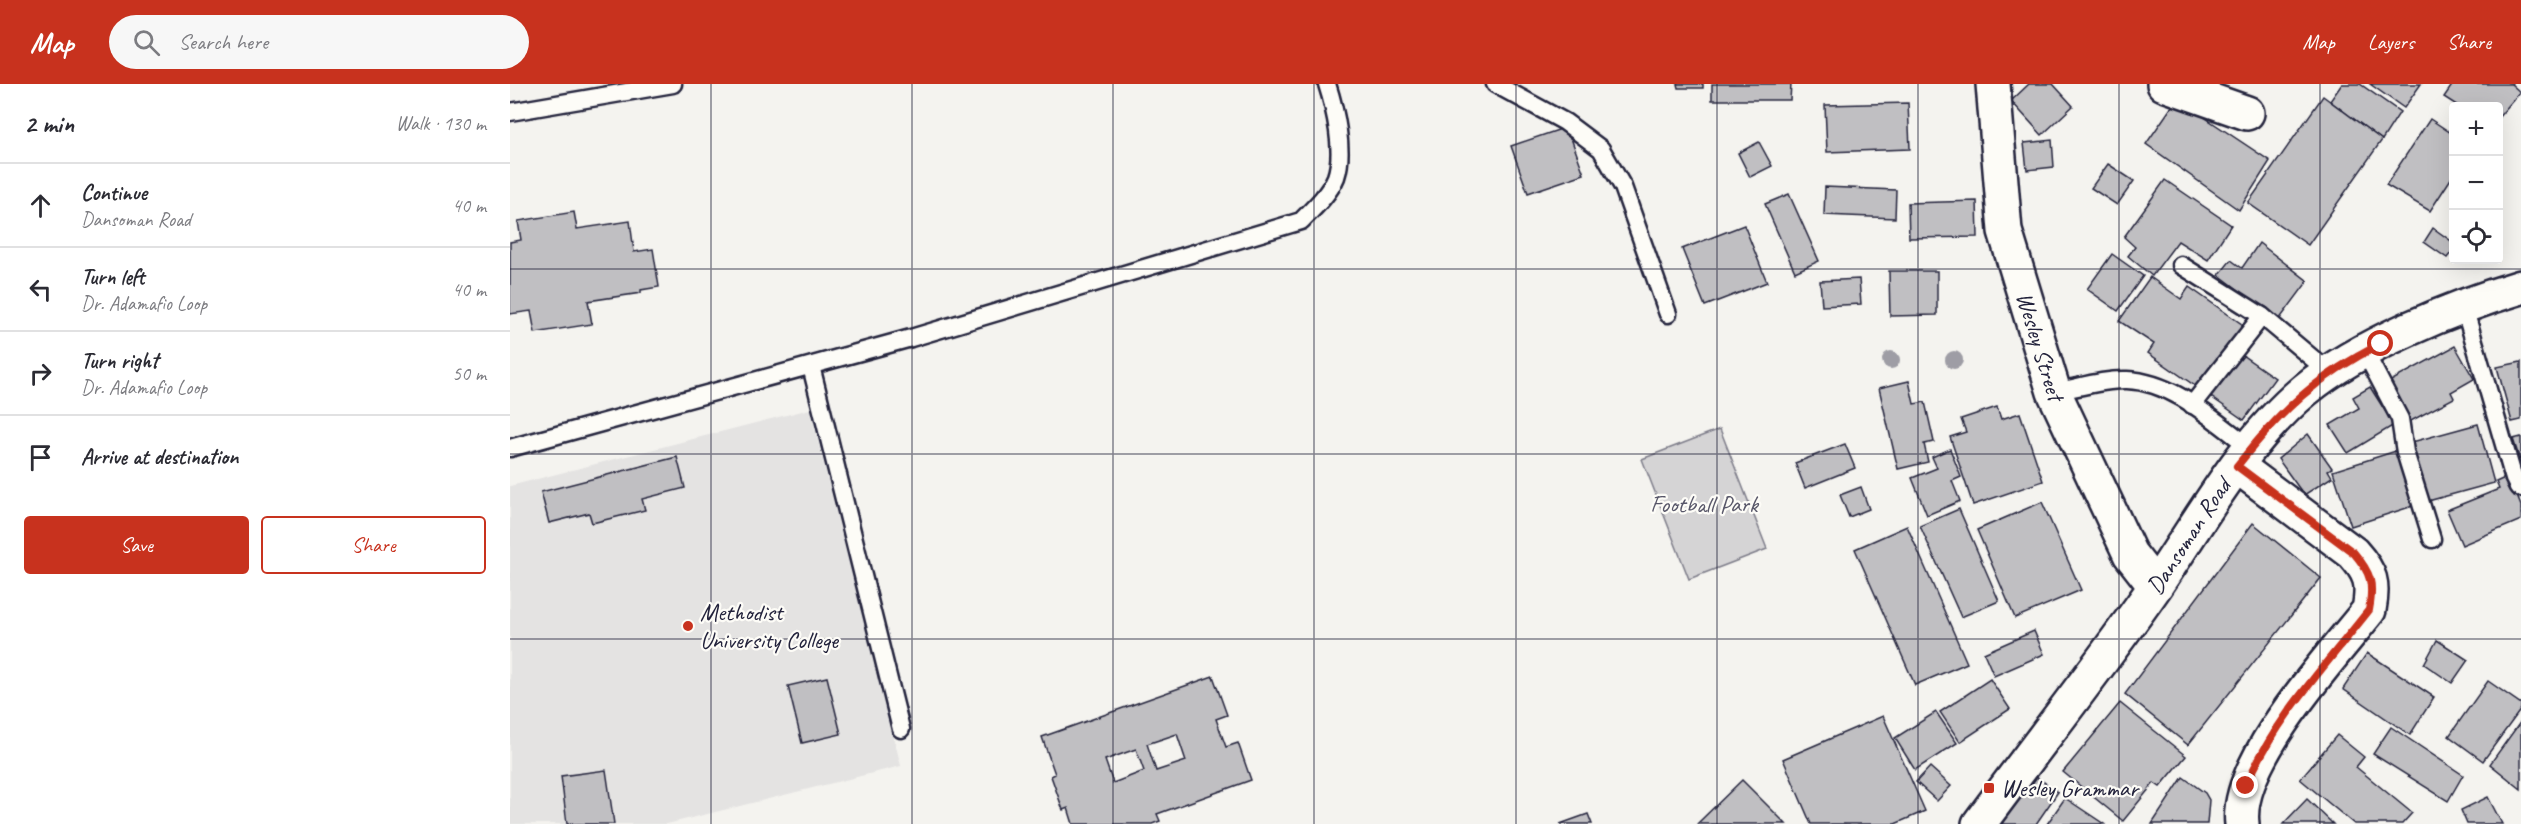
<!DOCTYPE html>
<html lang="en">
<head>
<meta charset="utf-8">
<style>
  body { margin:0; font-family:Caveat,sans-serif; background:#f7f7f7; color:#2b2b33 }
  .controls { position:absolute; right:18px; top:18px; display:grid; overflow:hidden; border-radius:6px; box-shadow:0 6px 24px #0002 }
  .controls button { width:54px; height:54px; display:grid; place-items:center; padding:0; border:0; border-bottom:2px solid #e1e1e2; background:#fff; color:#2b2b33; font:30px sans-serif }
  .stop { position:absolute; width:18px; height:18px; margin:-14px; border:4px solid #c8321e; border-radius:50%; background:#fff }
  .stop.end { background:#c8321e; border-color:#fff; box-shadow:0 2px 6px #0008 }
  .list { margin:0; padding:0; list-style:none }
  h2 { display:flex; justify-content:space-between; align-items:center; height:78px; margin:0; padding:0 24px; font-size:26px }
  h2 small { font-size:20px; font-weight:400; color:#7c7c81 }
  .list li { display:grid; grid-template-columns:39px 1fr auto; gap:18px; align-items:center; box-sizing:border-box; height:84px; padding:0 24px; border-top:2px solid #e1e1e2 }
  .list b { display:block; font-size:22px; white-space:nowrap }
  .list p { margin:0; font-size:20px; white-space:nowrap; color:#7c7c81 }
  .list em { font-size:20px; font-style:normal; color:#7c7c81 }
  .actions { display:flex; gap:12px; padding:18px 24px }
  .actions a { flex:1; padding:14px 0; border:2px solid #c8321e; border-radius:6px; text-align:center; font-size:21px; color:#c8321e }
  .actions .main { background:#c8321e; color:#fff }
  .icon { flex:none; width:33px; height:33px; fill:none; stroke:currentColor; stroke-width:2; stroke-linecap:round; stroke-linejoin:round }
  .map { position:relative; flex:none; width:2011px; height:740px; overflow:hidden }
  header { display:flex; align-items:center; gap:36px; box-sizing:border-box; height:84px; padding:0 30px; background:#c8321e; color:#fff }
  header strong { font-size:28px }
  nav { display:flex; gap:33px; margin-inline-start:auto; font-size:21px }
  .search { width:420px; height:54px; background:#f7f7f7; display:flex; align-items:center; gap:15px; box-sizing:border-box; padding:0 21px; border-radius:33px; color:#7c7c81; font-size:22px }
  main { display:flex }
  aside { flex:1; background:#fff }
  .map>svg:first-child { display:block }
  .built { fill:#e4e3e2 }
  .green { fill:#d5d4d5; stroke:#7c7b88; stroke-width:1.5 }
  .building { fill:#c0bfc2; stroke:#22223b; stroke-width:1.5; fill-rule:evenodd }
  .lines { fill:none; stroke-linecap:round; stroke-linejoin:round }
  .service-casing { stroke:#22223b; stroke-width:21 }
  .minor-casing { stroke:#22223b; stroke-width:38 }
  .secondary-casing { stroke:#22223b; stroke-width:38 }
  .service { stroke:#fdfcf7; stroke-width:16 }
  .minor { stroke:#fdfcf7; stroke-width:33 }
  .secondary { stroke:#fdfcf7; stroke-width:33 }
  .tree { fill:#9e9da5 }
  .route { stroke:#c8321e; stroke-width:8 }
  .grid { fill:none; stroke:#22223b; stroke-width:1.5; stroke-opacity:0.55 }
  .poi-dot { fill:#c8321e; stroke:#fdfcf7; stroke-width:2 }
  .labels { text-anchor:middle; dominant-baseline:central; stroke-width:4.5; stroke-linejoin:round; paint-order:stroke }
  .street-label { font-size:24px; fill:#22223b; stroke:#fdfcf7 }
  .park-label { font-size:24px; fill:#585769; stroke:#fdfcf7 }
  .poi-label { font-size:24px; fill:#22223b; stroke:#fdfcf7; text-anchor:start }
</style>
</head>
<body>
<header>
<strong>Map</strong>
<div class="search"><svg class="icon" aria-label="search" viewBox="0 0 24 24"><circle cx="10" cy="10" r="6"/><path d="M15 15l6 6"/></svg>Search here</div>
<nav><a>Map</a><a>Layers</a><a>Share</a></nav>
</header>
<main>
<aside>
<h2>2 min<small>Walk · 130 m</small></h2>
<ul class="list">
<li><svg class="icon" aria-label="ahead" viewBox="0 0 24 24"><path d="M12 20V5M6 11l6-6 6 6"/></svg><div><b>Continue</b><p>Dansoman Road</p></div><em>40 m</em></li>
<li><svg class="icon" aria-label="left" viewBox="0 0 24 24"><path d="M17 20v-9H6M10 6l-5 5 5 5"/></svg><div><b>Turn left</b><p>Dr. Adamafio Loop</p></div><em>40 m</em></li>
<li><svg class="icon" aria-label="right" viewBox="0 0 24 24"><path d="M7 20v-9h11M14 6l5 5-5 5"/></svg><div><b>Turn right</b><p>Dr. Adamafio Loop</p></div><em>50 m</em></li>
<li><svg class="icon" aria-label="arrive" viewBox="0 0 24 24"><path d="M6 21V4h12l-3 4 3 4H6"/></svg><div><b>Arrive at destination</b></div></li>
</ul>
<div class="actions"><a class="main">Save</a><a>Share</a></div>
</aside>
<div class="map">
<svg width="2011" height="740" viewBox="0 0 2011 740">
  <rect width="100%" height="100%" fill="#f4f3ef"/>
  <filter id="ink" filterUnits="userSpaceOnUse"><feTurbulence type="fractalNoise" baseFrequency=".0167" numOctaves="2"/><feDisplacementMap in="SourceGraphic" scale="12" xChannelSelector="R" yChannelSelector="G"/><feConvolveMatrix kernelMatrix="1 2 1 2 8 2 1 2 1" color-interpolation-filters="sRGB"/></filter>
  <g filter="url(#ink)">
    <path class="built" d="M300,325L391,682L157,740H0V402Z"/>
    <path class="green" d="M1210,345L1257,465L1179,495L1132,375Z"/>
    <g class="building">
      <path d="M1167,0H1193V4H1168Z"/>
      <path d="M1202,0H1281L1280,16H1202Z"/>
      <path d="M1519,0H1543L1563,22L1532,51L1501,17Z"/>
      <path d="M1832,0H1850L1890,28L1872,56L1820,17Z"/>
      <path d="M1860,0H1911L1894,24Z"/>
      <path d="M1943,0H2001L2010,8L1988,34V22H1948L1934,13Z"/>
      <path d="M1813,12L1872,56L1798,161L1738,119Z"/>
      <path d="M1667,15L1760,77L1729,126L1636,60Z"/>
      <path d="M1398,19L1400,65L1317,68L1315,21Z"/>
      <path d="M1920,35L1944,51V90L1920,127L1876,101Z"/>
      <path d="M1057,43L1074,90L1018,109L1001,62Z"/>
      <path d="M1542,56L1544,83L1517,86L1514,59Z"/>
      <path d="M1249,58L1262,82L1240,93L1228,69Z"/>
      <path d="M1598,80L1624,97L1607,121L1581,104Z"/>
      <path d="M1655,96L1721,141L1698,176L1668,157L1642,192L1618,172L1625,163L1614,153Z"/>
      <path d="M1315,103L1386,106L1385,134L1314,131Z"/>
      <path d="M1279,110L1309,177L1285,188L1255,120Z"/>
      <path d="M1467,117L1468,153L1399,154L1398,119Z"/>
      <path d="M64,128L67,145L120,137L124,168L143,165L149,203L131,206V209L78,217L82,240L25,249L21,227L0,230V158L11,156L8,137Z"/>
      <path d="M1234,141L1257,198L1195,222L1172,165Z"/>
      <path d="M1923,144L1944,159V165L1937,174L1914,158Z"/>
      <path d="M1749,159L1798,197L1769,236L1709,191L1721,176L1732,184Z"/>
      <path d="M1602,170L1633,192L1608,227L1577,205Z"/>
      <path d="M1379,187H1427V231L1380,232Z"/>
      <path d="M1640,193L1671,215L1679,203L1746,250L1732,271L1765,294L1734,336L1638,269L1644,260L1609,237Z"/>
      <path d="M1349,195L1351,220L1312,222L1310,197Z"/>
      <path d="M1945,262L1964,295L1941,308L1944,314L1899,338L1877,299Z"/>
      <path d="M2011,278V336L2002,338L1987,283Z"/>
      <path d="M1399,297L1404,320L1415,318L1424,358L1414,360L1418,378L1388,385L1369,304Z"/>
      <path d="M1860,303L1884,341L1838,369L1820,341L1849,324L1843,313Z"/>
      <path d="M1487,323L1491,335L1510,329L1533,397L1463,421L1440,353L1456,348L1451,335Z"/>
      <path d="M1968,340L1984,399L1918,417L1902,358Z"/>
      <path d="M1798,350L1822,384L1818,386L1822,393L1794,411L1768,375Z"/>
      <path d="M2011,353V379L2003,355Z"/>
      <path d="M1335,360L1345,384L1295,404L1285,379Z"/>
      <path d="M1440,365L1451,393L1442,397L1450,417L1417,431L1402,394L1427,384L1422,373Z"/>
      <path d="M1886,367L1903,422L1841,442L1823,387Z"/>
      <path d="M167,373L175,404L132,415L135,426L82,439L79,429L39,439L31,408Z"/>
      <path d="M1999,392L2011,422V436L1952,461L1937,426L1989,405L1986,398Z"/>
      <path d="M1351,403L1359,425L1339,433L1330,411Z"/>
      <path d="M1532,418L1571,506L1505,534L1467,446Z"/>
      <path d="M1449,425L1489,517L1451,533L1410,442Z"/>
      <path d="M1743,439L1811,494L1678,661L1615,610Z"/>
      <path d="M1397,442L1457,579L1405,601L1345,465Z"/>
      <path d="M1524,547L1534,570L1484,592L1474,569Z"/>
      <path d="M1927,556L1958,576L1942,599L1914,580Z"/>
      <path d="M1857,569L1924,613L1900,651L1833,605Z"/>
      <path d="M703,592L717,631L706,635L716,663L728,659L741,696L647,730L650,737L642,740H563L558,724L553,726L541,692L545,690L532,653ZM667,650L676,677L646,687L637,660ZM626,665L634,687L603,699L595,676Z"/>
      <path d="M317,593L331,650L292,659L278,602Z"/>
      <path d="M1480,595L1500,625L1450,658L1430,628Z"/>
      <path d="M1978,597L2011,620V625L1973,677L1939,652Z"/>
      <path d="M1610,619L1676,672L1650,703L1644,699L1613,737L1553,688Z"/>
      <path d="M1426,628L1447,659L1405,686L1385,654Z"/>
      <path d="M1373,632L1415,727L1385,740H1301L1273,675Z"/>
      <path d="M2011,637V705L1980,680Z"/>
      <path d="M1881,643L1953,691L1938,717L1863,670Z"/>
      <path d="M1827,651L1854,673L1846,683L1902,729L1892,740H1844L1790,695Z"/>
      <path d="M1420,683L1441,702L1427,717L1406,698Z"/>
      <path d="M96,686L104,740H57L51,692Z"/>
      <path d="M1524,691L1548,708L1526,740H1489Z"/>
      <path d="M1673,693L1695,709L1699,716L1697,740H1642Z"/>
      <path d="M1232,696L1276,740H1189L1188,739Z"/>
      <path d="M1978,713L1992,740H1957L1951,726Z"/>
      <path d="M1555,714L1594,740H1537Z"/>
      <path d="M1797,715L1823,740H1773Z"/>
      <path d="M1078,730L1082,740H1050Z"/>
    </g>
    <g class="lines">
      <defs>
        <g id="service">
          <path d="M985,0L1055,38L1091,65L1113,103L1158,230"/>
          <path d="M0,28L163,0"/>
          <path d="M1671,181L1752,232"/>
          <path d="M1954,223L2004,395L2008,403L2011,404"/>
          <path d="M1855,268L1890,335L1895,368L1922,455"/>
          <path d="M301,282L391,645"/>
          <path d="M1544,308C1567,304 1594,295 1617,296C1665,298 1704,337 1741,364"/>
          <path d="M1682,321L1752,232L1820,289"/>
          <path d="M0,364L401,254L791,137C804,124 819,110 826,93C835,67 825,25 817,0"/>
        </g>
        <g id="minor">
          <path id="s1" d="M1483,0L1495,147L1544,308L1620,470L1645,502"/>
          <path d="M1654,0L1737,29"/>
          <path d="M1727,382L1843,469C1861,489 1864,499 1859,526C1821,574 1724,678 1732,740"/>
        </g>
        <g id="secondary">
          <path id="s2" d="M1469,740C1528,660 1590,582 1647,500C1692,434 1733,358 1795,306C1849,261 1944,223 2011,203"/>
        </g>
      </defs>
      <use href="#service" class="service-casing"/>
      <use href="#minor" class="minor-casing"/>
      <use href="#secondary" class="secondary-casing"/>
      <use href="#service" class="service"/>
      <use href="#minor" class="minor"/>
      <use href="#secondary" class="secondary"/>
    </g>
    <g class="tree">
      <circle cx="1381" cy="276" r="9"/>
      <circle cx="1444" cy="276" r="9"/>
    </g>
  </g>
  <g class="lines" filter="url(#ink)">
    <path class="route" d="M1736,702C1764,636 1815,582 1859,526C1864,499 1861,489 1844,469L1727,382C1771,326 1807,292 1871,260"/>
  </g>
  <path class="grid" d="M201,0V740M402,0V740M603,0V740M804,0V740M1006,0V740M1207,0V740M1408,0V740M1609,0V740M1810,0V740M0,185H2011M0,370H2011M0,555H2011"/>
  <g class="poi-dot">
    <circle cx="178" cy="542" r="6"/>
    <rect x="1473" y="698" width="12" height="12" rx="3"/>
  </g>
  <g class="labels">
    <g class="street-label">
      <text stroke="none"><textPath href="#s1" startOffset="268">Wesley Street</textPath></text>
      <text stroke="none"><textPath href="#s2" startOffset="356">Dansoman Road</textPath></text>
    </g>
    <g class="park-label">
      <text x="1194" y="420">Football Park</text>
    </g>
    <g class="poi-label">
      <text x="190" y="528">Methodist<tspan x="190" dy="28">University College</tspan></text>
      <text x="1491" y="704">Wesley Grammar</text>
    </g>
  </g>
</svg>
<div class="controls">
<button>+</button>
<button>−</button>
<button><svg class="icon" aria-label="locate" viewBox="0 0 24 24"><circle cx="12" cy="12" r="6"/><path d="M12 2v4M12 18v4M2 12h4M18 12h4"/></svg></button>
</div>
<div class="stop" style="left:1871px;top:260px"></div>
<div class="stop end" style="left:1736px;top:702px"></div>
</div>
</main>
</body>
</html>
